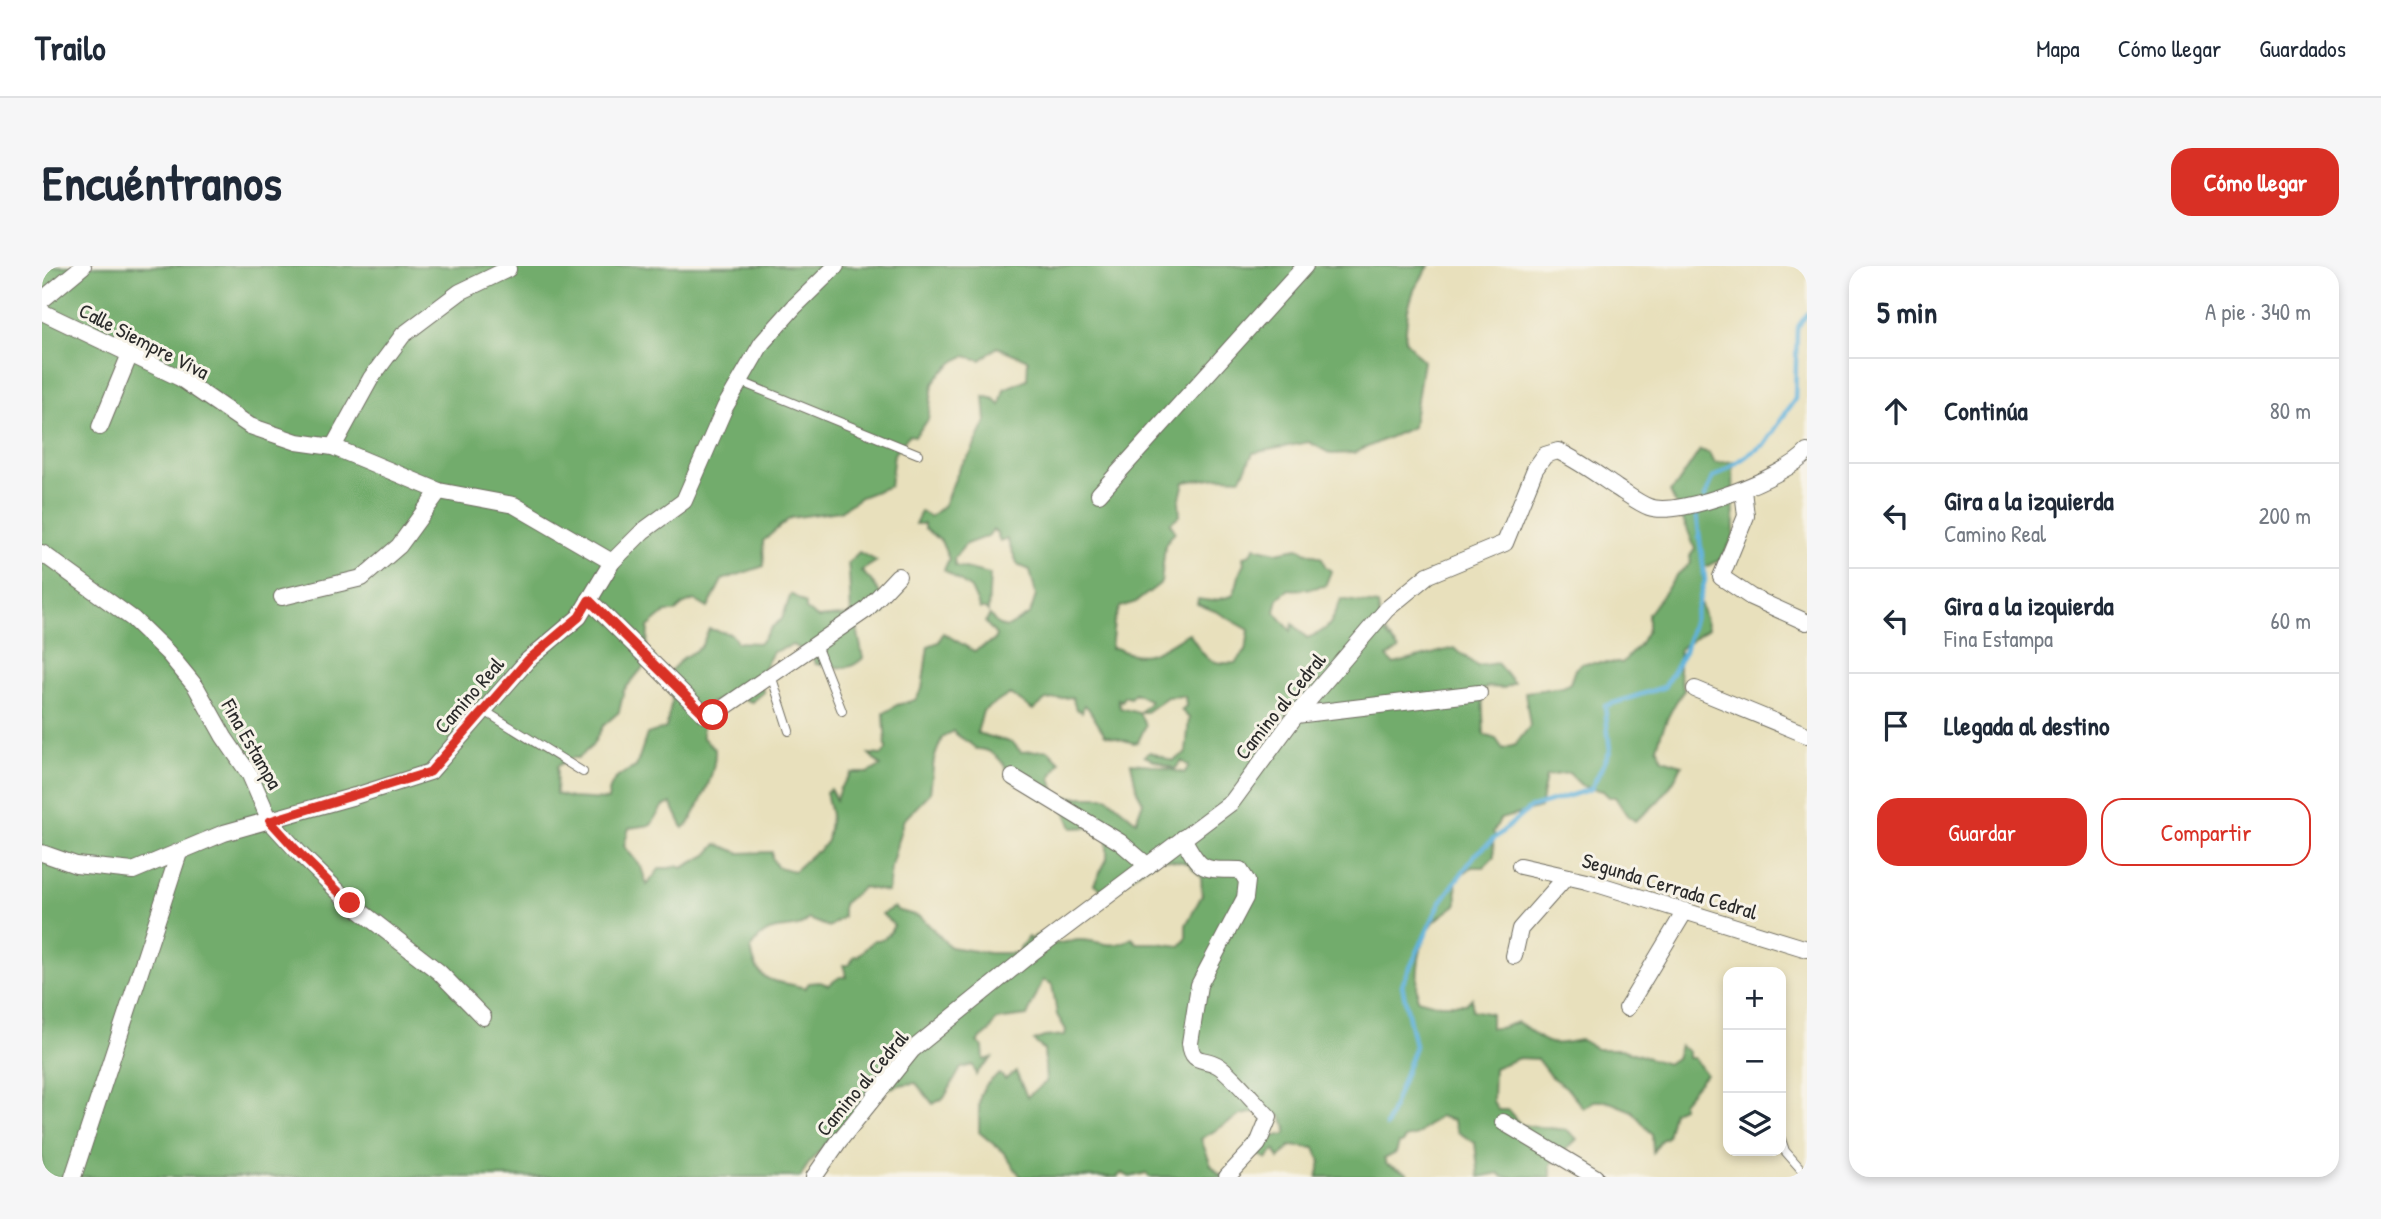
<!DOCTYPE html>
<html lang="es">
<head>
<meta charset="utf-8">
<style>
  body { margin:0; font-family:"Patrick Hand",sans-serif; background:#f6f6f7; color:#1f2937 }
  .controls { position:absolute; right:21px; bottom:21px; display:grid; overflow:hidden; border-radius:14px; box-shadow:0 4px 10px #0003 }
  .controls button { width:63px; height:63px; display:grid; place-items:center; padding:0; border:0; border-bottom:2px solid #e0e1e3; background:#fff; color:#1f2937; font:35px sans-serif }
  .stop { position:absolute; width:21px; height:21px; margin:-16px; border:5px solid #d93025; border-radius:50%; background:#fff }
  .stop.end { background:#d93025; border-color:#fff; box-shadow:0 2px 7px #0008 }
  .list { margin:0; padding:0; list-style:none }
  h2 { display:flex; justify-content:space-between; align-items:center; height:91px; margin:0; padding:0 28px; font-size:30px }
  h2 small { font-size:23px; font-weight:400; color:#747a83 }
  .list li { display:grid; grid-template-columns:46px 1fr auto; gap:21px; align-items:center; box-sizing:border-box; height:105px; padding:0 28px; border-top:2px solid #e0e1e3 }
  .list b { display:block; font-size:26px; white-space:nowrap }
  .list p { margin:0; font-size:23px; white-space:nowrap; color:#747a83 }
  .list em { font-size:23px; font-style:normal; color:#747a83 }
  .actions { display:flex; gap:14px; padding:21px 28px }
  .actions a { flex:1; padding:16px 0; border:2px solid #d93025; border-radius:21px; text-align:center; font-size:24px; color:#d93025 }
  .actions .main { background:#d93025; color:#fff }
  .icon { flex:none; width:38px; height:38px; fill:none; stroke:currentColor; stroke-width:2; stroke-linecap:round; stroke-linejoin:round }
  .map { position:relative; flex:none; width:1765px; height:911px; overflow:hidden; border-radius:21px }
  header { display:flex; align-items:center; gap:42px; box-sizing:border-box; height:98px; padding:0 35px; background:#fff; border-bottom:2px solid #e0e1e3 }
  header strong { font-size:33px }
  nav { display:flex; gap:38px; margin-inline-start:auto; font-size:24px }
  .intro { display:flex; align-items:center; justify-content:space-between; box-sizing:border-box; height:168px; padding:0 42px }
  h1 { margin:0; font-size:49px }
  .button { padding:18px 32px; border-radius:21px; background:#d93025; color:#fff; font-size:24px; font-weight:700 }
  main { display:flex; gap:42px; padding:0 42px }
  aside { flex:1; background:#fff; border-radius:21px; box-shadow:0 4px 10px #0003 }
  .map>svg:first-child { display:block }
  .forest { fill:#72ac6c; stroke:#4e6c4c; stroke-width:2; fill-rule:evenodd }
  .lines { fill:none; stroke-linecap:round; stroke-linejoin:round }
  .stream { stroke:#61b2dc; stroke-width:4.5 }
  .lane-casing { stroke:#6d6a5e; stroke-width:10 }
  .street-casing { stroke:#6d6a5e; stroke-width:18 }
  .lane { stroke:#fff; stroke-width:8 }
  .street { stroke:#fff; stroke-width:16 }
  .route { stroke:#d93025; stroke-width:9 }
  .labels { text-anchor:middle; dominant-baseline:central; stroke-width:6; stroke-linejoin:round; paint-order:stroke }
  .street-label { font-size:21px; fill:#2b2b2b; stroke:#f7f3e8 }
</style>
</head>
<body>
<header>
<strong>Trailo</strong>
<nav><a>Mapa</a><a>Cómo llegar</a><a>Guardados</a></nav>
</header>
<div class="intro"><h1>Encuéntranos</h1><a class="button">Cómo llegar</a></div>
<main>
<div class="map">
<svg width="1765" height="911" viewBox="0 0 1765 911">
  <rect width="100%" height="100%" fill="#f7f3e8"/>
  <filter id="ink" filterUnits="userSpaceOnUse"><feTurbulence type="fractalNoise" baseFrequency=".0143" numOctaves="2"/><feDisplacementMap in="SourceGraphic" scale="14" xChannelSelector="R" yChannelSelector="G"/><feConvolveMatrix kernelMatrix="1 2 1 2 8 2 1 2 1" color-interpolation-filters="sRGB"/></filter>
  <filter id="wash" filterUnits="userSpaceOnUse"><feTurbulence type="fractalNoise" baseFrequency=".00686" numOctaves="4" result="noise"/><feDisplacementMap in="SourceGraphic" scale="28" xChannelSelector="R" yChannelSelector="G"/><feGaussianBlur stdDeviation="1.57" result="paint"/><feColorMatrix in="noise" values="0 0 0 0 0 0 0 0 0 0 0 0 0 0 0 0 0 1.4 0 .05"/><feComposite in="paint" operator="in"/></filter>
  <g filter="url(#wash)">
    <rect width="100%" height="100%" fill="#e8e0bc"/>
    <path class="forest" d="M0,0H1387L1372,24L1366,43L1363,74L1381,95L1371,161L1312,187L1289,188L1267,176L1211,187L1199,212L1177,211L1142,216L1137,236L1138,249L1128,257L1133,265L1123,279L1119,317L1094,336L1078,341L1072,356L1069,383L1074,382C1106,399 1120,381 1147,367C1163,390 1162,399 1193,397L1204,385L1207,364L1175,346L1155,338L1156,333L1170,335L1190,330C1197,320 1195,308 1202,297L1201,291L1208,288L1213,281L1234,286L1256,282L1280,292L1283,300L1289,305L1283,320C1270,322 1260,325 1247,323L1236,332L1233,346L1249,365L1251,358L1265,372C1289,364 1290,356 1299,333L1336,339L1340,363L1357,384L1345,391L1352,398L1412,382L1435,400L1455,397L1472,417L1462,422L1445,421L1440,426L1442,469L1454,473L1461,483L1473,479L1488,460L1483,426L1521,421L1528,417L1533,403L1540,397H1580L1597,379L1606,363V348L1636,308L1649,297L1648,290L1653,283L1645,262L1628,226L1634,220L1658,184L1667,187L1673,197L1691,195L1692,271L1678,294L1661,302L1662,320L1659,323L1658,336L1666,362L1637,383V406L1642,424C1629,442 1621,459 1615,481L1621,493L1640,499C1630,522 1613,541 1593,555L1585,549L1573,531H1567L1561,525L1540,520L1527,507L1504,510L1498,542L1458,553L1451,567L1454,571L1451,574L1452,591L1442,601H1430L1414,613L1415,638C1408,644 1399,649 1392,656C1375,675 1375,708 1375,733L1394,738H1424L1430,732V744L1449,748V762H1458L1475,756C1485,761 1490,767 1499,773C1511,781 1526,776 1539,774L1555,783H1579L1625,798L1634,792L1638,780L1646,785V792H1652L1664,808L1640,836V841L1631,845L1625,871L1619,874L1611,886L1610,868L1590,845L1565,835H1552L1541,842L1524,821L1509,811L1495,793L1477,792L1452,802L1451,835L1456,844H1466L1479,859L1525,864L1535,873L1509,898V911H1461L1457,907L1437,911L1433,877L1416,866L1411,854L1397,850L1375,869L1363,872L1360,878H1357L1354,887L1342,893L1345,899L1365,907L1366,911H1275L1279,896L1273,882L1248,880L1237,893L1233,884L1225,893L1214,887L1224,872L1244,868L1245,861L1239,850L1220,845L1199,849L1159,873L1169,899L1177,908H1190L1193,911H1107L1104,907L1088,911L1080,907L1075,911H979L961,886L937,866C938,837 931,824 958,808L963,813L974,806L985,831L1004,816L1002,784L992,775L1002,771L1023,769L1024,764L1015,749L1010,718L1001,714L985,750L954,754L947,766L935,776L941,781L942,794L950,792C945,799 938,801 934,809L931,799L919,802L902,832L891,838L874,817C860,818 850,820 838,827C821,838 765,893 759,911H0ZM955,81L986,94L985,113L962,123L958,139L952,133L942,130L944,156L929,187L918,201L902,239L888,251L879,245L873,258H882V262L899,275L907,293L902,304L929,323L938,343H943L946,346L948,308L913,300L912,292L924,278L946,270L951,264L955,267L958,276L965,273L976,299L988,304L994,329L988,348L964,362L955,358L948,349L943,356L954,369L952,375L932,385L901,367L897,376L886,380L880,423L873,434L855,439L842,447L844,484L840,489L827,488L839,500L826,507H810L798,522L794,534L788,523L784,526L789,549L785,575L776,586H773L752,605L735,601L730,592V586L698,587L675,578L665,589L640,602L636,599L629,602H618L605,619L599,601L582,580L587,562L609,559L620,541L629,537L641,562L647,558C659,535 674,509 673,483L661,472L660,458L666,438L691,429L710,436L722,426L715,414L731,386L751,379L770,389L773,398C793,397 802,410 821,392L815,362L820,352L843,348C841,328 834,318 819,305L835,295L817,286L806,297C808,315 808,331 809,349L776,352L764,344V338L749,328L740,353L730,361L718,377L695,376L689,368L667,363L659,381L641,392L624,409L630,434L624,462L605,468L594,501C576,509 567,514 566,534L529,532L514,528L515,500L530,492H536L550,480L561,460L577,446L582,424L610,391L605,382L606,361L624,346H634L640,339L652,334L666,342L680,314L722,300L721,275L748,252L798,245L819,231L848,220L852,188L867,169L873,170L886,154L891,118L896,110L913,95L923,90L939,94ZM1093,427L1109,435L1098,446H1104L1125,431L1143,430L1144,440L1139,444L1147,452L1144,487L1130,495L1108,486L1102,490L1133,503L1140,495L1147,500L1142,507L1111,499L1089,497L1095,525L1101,536L1094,555L1065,531H1026L1020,536L1030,562L1052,561L1065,573V593L1052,618L1059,623L1062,629L1118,592L1145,597L1159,610L1160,629L1144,659V673L1138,680L1115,677H1095L1090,672C1065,686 1060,673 1036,674C1027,675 1017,678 1008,678V665L993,670L989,674L986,671L977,683V687H947L908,681L879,651L855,644L852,641L840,648L852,659C848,668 843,675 832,674L816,690H813L807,699H801L805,711H798L786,719L778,716L767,717L763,722C731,713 715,720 709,682C729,650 751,671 767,653L787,661L801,651V638L821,621L846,626L849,601L861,555L888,527L892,493L900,472L911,465C918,473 927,475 934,483C953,482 964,499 971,515L1015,533L1009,512L1018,496L1006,484L979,486L971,477L935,467L941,445L968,428L991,444L1004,434L1030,431L1034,443L1040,446L1042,439L1046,442L1063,469L1092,477L1096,476L1104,459L1097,447L1078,442L1076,433L1080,435L1082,430L1088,432Z"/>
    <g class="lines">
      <g class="stream">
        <path d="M1663,231L1671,212L1723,178L1753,133L1755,62L1765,48"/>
        <path d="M1344,860L1373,780L1360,719L1398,637L1433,589L1488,542L1549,523L1568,485L1563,440L1622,421L1643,385L1663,314L1655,251L1658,243"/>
      </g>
    </g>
  </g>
  <g filter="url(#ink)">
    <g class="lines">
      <defs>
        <g id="lane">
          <path d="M697,115L876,188"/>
          <path d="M774,379L800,445"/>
          <path d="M729,409L747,465"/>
          <path d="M441,444L541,506"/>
          <path d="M1739,873L1743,885L1765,910"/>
        </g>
        <g id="street">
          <path d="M0,34L41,0"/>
          <path d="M0,46L138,112L208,160L255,176L291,181L397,225L472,239L570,296"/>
          <path d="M58,161L88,88"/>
          <path d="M291,181L329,112L361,69L418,26L466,3"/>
          <path d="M1701,224L1704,250L1679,311L1709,331L1764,356"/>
          <path d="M1057,228L1263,0"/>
          <path d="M0,287L91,353L126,387L154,421L182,471L208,509L228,555L258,588L308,637L397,706L441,751"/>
          <path d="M240,331L320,312L357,280L397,225"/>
          <path d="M547,334L663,449H671L824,344L856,310"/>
          <path d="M1653,423L1765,469"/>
          <path d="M1254,449L1437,427"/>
          <path d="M971,511L1078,576L1106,600"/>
          <path d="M1141,572C1160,607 1160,603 1198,604L1205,615L1203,632L1157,719L1148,777C1150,799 1161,791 1175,799C1187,805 1215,839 1227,851L1216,878L1185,911"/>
          <path d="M0,587L34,599L91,605L182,567L313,530L388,506L486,394L537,351L570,296L601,265L642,235L683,141L720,77L753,40L794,0"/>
          <path d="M1478,600L1545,615L1765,683"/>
          <path d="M1472,690L1478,663L1524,611"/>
          <path d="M1585,742L1643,645"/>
          <path d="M1461,856L1553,911"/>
          <path d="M31,911L137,587"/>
          <path d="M772,911L797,875L870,784L992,685L1190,536L1254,449L1345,343L1386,309L1463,277L1493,203L1503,189L1516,185C1537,195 1556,209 1575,222C1585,228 1596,237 1607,241C1638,252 1744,211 1765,186"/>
        </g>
      </defs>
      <use href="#lane" class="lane-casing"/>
      <use href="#street" class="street-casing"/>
      <use href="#lane" class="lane"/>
      <use href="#street" class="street"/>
    </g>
  </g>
  <g class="lines" filter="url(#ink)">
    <path class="route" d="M308,637L258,588L228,555L388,506L486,394L537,351L547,334L663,449H671"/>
  </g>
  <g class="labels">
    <g class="street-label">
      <text transform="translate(102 75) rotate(27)">Calle Siempre Viva</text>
      <text transform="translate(427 429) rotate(-49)">Camino Real</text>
      <text transform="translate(1238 440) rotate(-51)">Camino al Cedral</text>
      <text transform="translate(210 478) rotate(60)">Fina Estampa</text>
      <text transform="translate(1628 620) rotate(17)">Segunda Cerrada Cedral</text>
      <text transform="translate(820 817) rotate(-50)">Camino al Cedral</text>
    </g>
  </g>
</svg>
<div class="controls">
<button>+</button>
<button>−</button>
<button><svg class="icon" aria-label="layers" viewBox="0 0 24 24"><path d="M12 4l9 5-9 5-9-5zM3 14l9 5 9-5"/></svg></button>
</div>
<div class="stop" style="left:671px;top:449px"></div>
<div class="stop end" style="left:308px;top:637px"></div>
</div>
<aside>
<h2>5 min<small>A pie · 340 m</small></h2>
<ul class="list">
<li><svg class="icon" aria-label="ahead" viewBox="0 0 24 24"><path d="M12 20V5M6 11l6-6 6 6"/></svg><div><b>Continúa</b></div><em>80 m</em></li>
<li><svg class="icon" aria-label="left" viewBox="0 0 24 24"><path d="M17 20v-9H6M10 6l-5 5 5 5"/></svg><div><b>Gira a la izquierda</b><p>Camino Real</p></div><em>200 m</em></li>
<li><svg class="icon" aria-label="left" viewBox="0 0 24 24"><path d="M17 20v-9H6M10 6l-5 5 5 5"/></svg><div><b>Gira a la izquierda</b><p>Fina Estampa</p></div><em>60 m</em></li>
<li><svg class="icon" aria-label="arrive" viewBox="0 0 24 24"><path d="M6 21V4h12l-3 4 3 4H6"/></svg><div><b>Llegada al destino</b></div></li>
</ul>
<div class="actions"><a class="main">Guardar</a><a>Compartir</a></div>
</aside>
</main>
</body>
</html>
